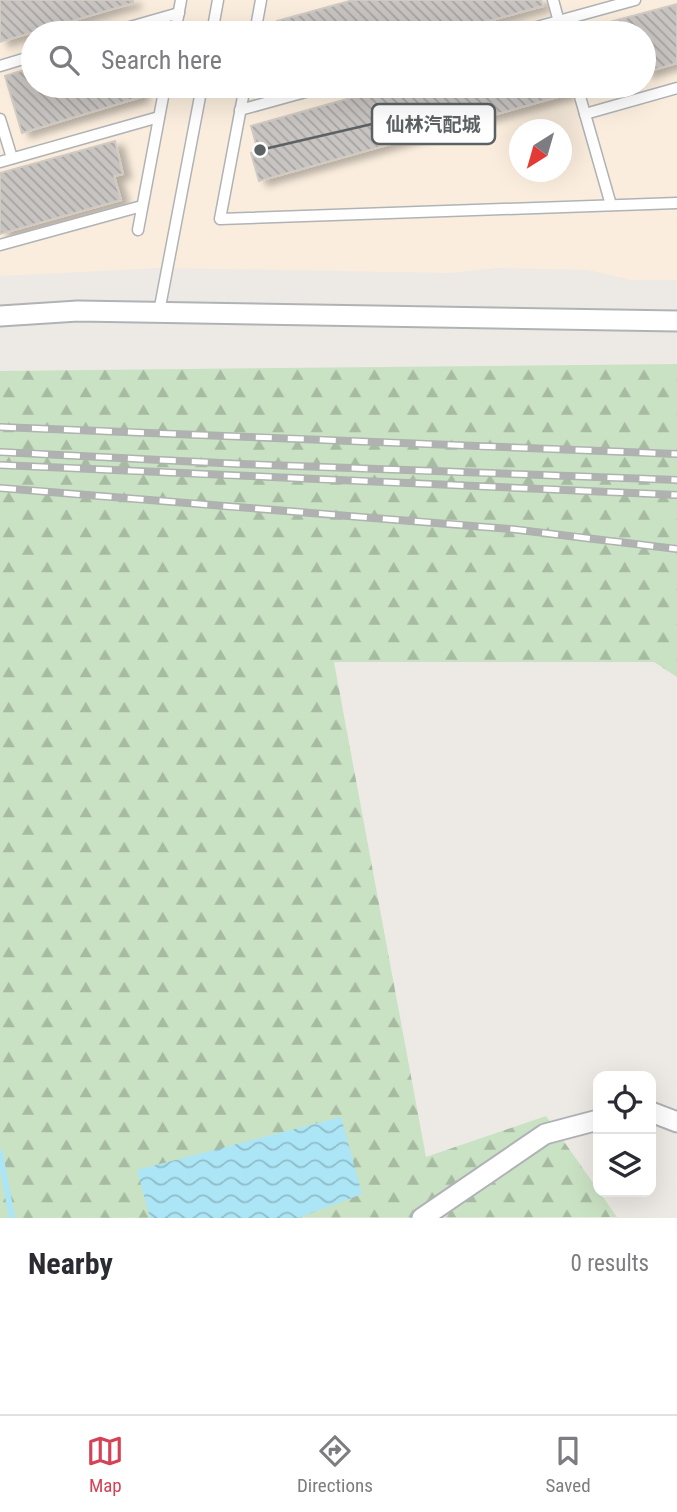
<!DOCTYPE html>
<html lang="en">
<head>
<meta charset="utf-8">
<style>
  body { margin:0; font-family:"Roboto Condensed","Noto Sans SC",sans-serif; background:#f2f2f3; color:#2b2b33 }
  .controls { position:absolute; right:21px; bottom:21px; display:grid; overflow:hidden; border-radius:14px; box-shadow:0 7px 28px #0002 }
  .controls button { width:63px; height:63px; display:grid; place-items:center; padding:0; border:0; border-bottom:2px solid #e1e1e2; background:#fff; color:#2b2b33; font:35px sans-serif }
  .compass { position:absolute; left:509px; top:119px; width:63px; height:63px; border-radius:50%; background:#fff; box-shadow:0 7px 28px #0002; rotate:217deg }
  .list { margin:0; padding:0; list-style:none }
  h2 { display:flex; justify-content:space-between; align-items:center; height:91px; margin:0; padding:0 28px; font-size:30px }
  h2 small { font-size:23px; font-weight:400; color:#7c7c81 }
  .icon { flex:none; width:38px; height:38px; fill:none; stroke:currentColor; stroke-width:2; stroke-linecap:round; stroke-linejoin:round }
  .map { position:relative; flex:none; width:677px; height:1218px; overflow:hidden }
  .search { position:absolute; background:#fff; box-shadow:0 7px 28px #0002; left:21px; right:21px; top:21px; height:77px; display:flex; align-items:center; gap:18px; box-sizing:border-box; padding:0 24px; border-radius:38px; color:#7c7c81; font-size:26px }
  .sheet { height:196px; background:#fff }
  nav { display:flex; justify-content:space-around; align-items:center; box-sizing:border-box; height:98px; border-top:2px solid #e1e1e2; background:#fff; font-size:19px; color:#7c7c81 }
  nav a { display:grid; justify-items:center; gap:4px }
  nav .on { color:#d54256 }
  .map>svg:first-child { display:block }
  .commercial { fill:#faeddd; fill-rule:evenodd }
  .forest { fill:url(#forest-firs) }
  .water { fill:url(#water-waves) }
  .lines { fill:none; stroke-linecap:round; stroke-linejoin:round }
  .stream { stroke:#ace5f5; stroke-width:6 }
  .building { fill:url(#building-back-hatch); stroke:#d1cac3; stroke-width:2; filter:url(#shadow) }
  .service-casing { stroke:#b0b3b5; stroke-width:13 }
  .minor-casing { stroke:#b0b3b5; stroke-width:23 }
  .service { stroke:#fff; stroke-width:10 }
  .minor { stroke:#fff; stroke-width:19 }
  .rail-casing { stroke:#b0b1b1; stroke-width:8 }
  .rail { stroke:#fff; stroke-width:5; stroke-dasharray:16; stroke-linecap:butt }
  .leader { fill:none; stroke:#5c6163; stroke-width:2.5 }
  .callout-dot { fill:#5c6163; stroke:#fff; stroke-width:2.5 }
  .callout { fill:#fff; stroke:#5c6163; stroke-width:2.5 }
  .callout-label { font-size:19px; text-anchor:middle; font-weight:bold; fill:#5c6163 }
</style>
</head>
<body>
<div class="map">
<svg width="677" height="1218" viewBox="0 0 677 1218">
  <defs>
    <pattern id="forest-firs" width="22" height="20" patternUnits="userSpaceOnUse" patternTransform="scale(1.75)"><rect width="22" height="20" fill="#cae2c4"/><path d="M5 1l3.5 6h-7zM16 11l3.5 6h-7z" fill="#a7bba3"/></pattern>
    <pattern id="water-waves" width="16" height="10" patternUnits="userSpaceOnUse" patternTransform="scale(1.75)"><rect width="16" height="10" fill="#ace5f5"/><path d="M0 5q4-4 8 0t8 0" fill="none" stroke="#8fbdca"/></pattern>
    <pattern id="building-back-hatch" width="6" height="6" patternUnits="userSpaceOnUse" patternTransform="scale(1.75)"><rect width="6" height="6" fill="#c8c4c1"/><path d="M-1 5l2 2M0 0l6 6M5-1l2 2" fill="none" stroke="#a6a3a0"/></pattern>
    <filter id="shadow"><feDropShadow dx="8" dy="4.5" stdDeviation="3.5" flood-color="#0004"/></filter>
  </defs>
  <rect width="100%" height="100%" fill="#ede9e4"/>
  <path class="commercial" d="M0,0H677V280H632L588,270L499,268L450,273L160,268L0,276ZM33,33H644V86H33ZM520,130H562V172H520Z"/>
  <path class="forest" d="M677,364V677L654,662H334L426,1157L546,1116L617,1217L0,1218V371Z"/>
  <path class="water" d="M341,1117L362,1194L298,1218H150L137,1170Z"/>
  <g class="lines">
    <path class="stream" d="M0,1153L12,1218"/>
  </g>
  <g class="building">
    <path d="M0,0H133V3L0,42Z"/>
    <path d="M353,0H541L543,6L445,33H280L277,21Z"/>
    <path d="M677,4V63L644,73V33H581L580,30Z"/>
    <path d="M33,67V86H138L141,97L22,133L5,76Z"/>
    <path d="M393,86H565L568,94L259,181L251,153L258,151L251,126Z"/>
    <path d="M115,141L123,174L114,176L121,200L0,234V173Z"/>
  </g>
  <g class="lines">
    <defs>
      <g id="service">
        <path d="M553,0L562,33"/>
        <path d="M109,33L179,13"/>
        <path d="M175,33L181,0"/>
        <path d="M212,33L218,0"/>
        <path d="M255,33L261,0"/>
        <path d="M515,33L635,0"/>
        <path d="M0,66L33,56"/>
        <path d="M245,86L220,219L677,203"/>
        <path d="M577,86L611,205"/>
        <path d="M240,110L327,86"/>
        <path d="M585,114L677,88"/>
        <path d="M0,119L12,158"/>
        <path d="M0,162L159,117"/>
        <path d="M138,230L165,86"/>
        <path d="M0,245L142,206"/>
        <path d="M159,312L202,86"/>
      </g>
      <g id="minor">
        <path d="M0,316L78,311L677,321"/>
        <path d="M651,1112L677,1122"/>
        <path d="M422,1218L545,1134L598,1120"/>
      </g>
    </defs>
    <use href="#service" class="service-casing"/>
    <use href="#minor" class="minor-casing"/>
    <use href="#service" class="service"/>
    <use href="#minor" class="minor"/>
    <defs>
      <g id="rail">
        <path d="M0,427L677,454"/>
        <path d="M0,452L241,464L677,480"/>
        <path d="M0,465L677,495"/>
        <path d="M0,488L511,529L677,549"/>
      </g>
    </defs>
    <use href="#rail" class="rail-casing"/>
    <use href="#rail" class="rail"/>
  </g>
  <path class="leader" d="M260 150L372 124"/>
  <circle class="callout-dot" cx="260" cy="150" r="7"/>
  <rect class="callout" x="372" y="104" width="123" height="40" rx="7"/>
  <g class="callout-label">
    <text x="433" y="131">仙林汽配城</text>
  </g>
</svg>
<div class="controls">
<button><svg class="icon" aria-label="locate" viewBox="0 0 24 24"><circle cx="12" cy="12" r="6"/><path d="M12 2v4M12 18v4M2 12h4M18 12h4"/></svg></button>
<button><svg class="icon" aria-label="layers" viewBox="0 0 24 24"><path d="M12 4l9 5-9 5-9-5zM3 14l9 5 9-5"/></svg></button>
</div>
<svg class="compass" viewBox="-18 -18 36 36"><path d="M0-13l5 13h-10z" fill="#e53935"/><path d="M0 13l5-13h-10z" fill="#7c7c81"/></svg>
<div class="search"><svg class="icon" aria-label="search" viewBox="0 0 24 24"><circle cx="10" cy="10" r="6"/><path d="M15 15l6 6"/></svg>Search here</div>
</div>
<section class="sheet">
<h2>Nearby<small>0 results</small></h2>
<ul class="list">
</ul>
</section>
<nav>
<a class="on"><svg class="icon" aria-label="map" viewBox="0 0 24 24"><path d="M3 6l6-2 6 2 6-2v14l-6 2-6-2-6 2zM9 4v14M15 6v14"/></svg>Map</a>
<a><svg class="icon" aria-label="directions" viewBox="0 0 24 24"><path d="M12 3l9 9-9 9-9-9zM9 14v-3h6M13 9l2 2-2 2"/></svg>Directions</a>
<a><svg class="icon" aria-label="saved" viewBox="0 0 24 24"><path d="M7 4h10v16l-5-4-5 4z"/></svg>Saved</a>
</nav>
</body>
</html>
